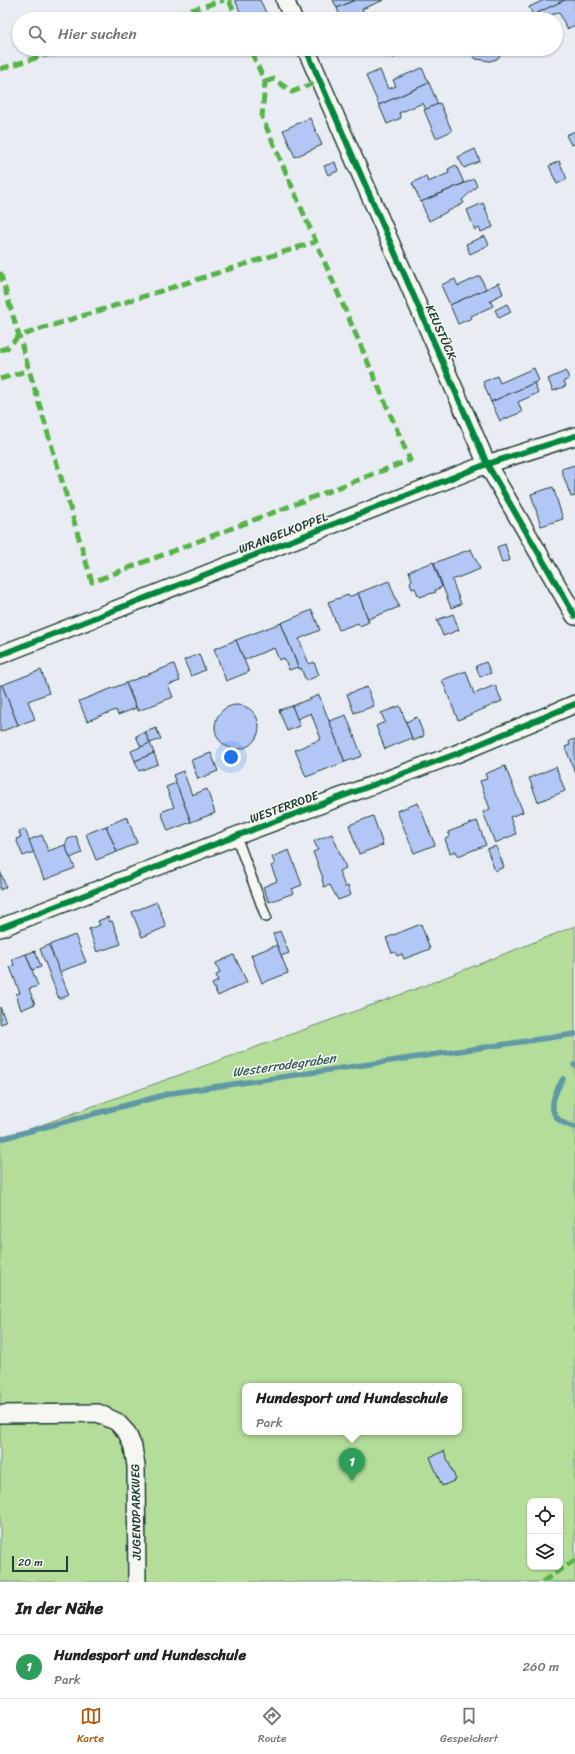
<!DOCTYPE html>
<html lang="de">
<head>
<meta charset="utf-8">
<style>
  body { margin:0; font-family:Sriracha,sans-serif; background:#f2f2f2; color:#222 }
  .controls { position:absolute; right:12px; bottom:12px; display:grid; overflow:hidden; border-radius:8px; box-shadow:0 1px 3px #0004 }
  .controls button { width:36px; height:36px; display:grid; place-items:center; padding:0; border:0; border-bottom:1px solid #e0e0e0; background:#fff; color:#222; font:20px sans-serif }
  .scale { position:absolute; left:12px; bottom:10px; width:56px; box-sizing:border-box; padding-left:4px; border:2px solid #1f3d34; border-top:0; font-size:11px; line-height:14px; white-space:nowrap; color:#1f3d34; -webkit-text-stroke:3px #f6f6f2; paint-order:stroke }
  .you { position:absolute; left:231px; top:757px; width:14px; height:14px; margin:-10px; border:3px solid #fff; border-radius:50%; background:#1a73e8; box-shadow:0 0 0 6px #1a73e833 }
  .badge { display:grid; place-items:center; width:26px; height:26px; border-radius:50%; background:#b45309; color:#fff; font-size:13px; font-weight:700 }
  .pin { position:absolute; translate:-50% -33px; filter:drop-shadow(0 1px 2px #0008) }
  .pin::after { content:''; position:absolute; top:21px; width:14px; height:12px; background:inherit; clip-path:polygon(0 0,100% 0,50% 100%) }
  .popup { position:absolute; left:242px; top:1383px; width:220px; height:52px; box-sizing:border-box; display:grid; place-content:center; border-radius:8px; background:#fff; filter:drop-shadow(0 1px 3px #0005); font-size:13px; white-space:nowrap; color:#767676 }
  .popup b { font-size:15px; color:#222 }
  .popup::after { content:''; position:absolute; left:50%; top:100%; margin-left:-8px; border:8px solid transparent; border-top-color:#fff }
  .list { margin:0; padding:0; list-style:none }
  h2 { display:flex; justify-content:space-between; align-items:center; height:52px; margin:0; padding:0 16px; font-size:17px }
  h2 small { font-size:13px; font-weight:400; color:#767676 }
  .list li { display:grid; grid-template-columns:26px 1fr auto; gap:12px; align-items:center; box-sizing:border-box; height:64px; padding:0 16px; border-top:1px solid #e0e0e0 }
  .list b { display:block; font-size:15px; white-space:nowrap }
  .list p { margin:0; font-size:13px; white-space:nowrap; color:#767676 }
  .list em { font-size:13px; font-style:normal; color:#767676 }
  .icon { flex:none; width:22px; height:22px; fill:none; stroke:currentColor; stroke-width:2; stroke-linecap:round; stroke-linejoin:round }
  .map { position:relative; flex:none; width:575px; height:1582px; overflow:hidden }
  .search { position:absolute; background:#fff; box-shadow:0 1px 3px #0004; left:12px; right:12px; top:12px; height:44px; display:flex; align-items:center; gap:10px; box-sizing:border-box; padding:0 14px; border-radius:22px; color:#767676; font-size:15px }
  .sheet { height:116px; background:#fff }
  nav { display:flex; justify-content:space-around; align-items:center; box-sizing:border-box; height:56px; border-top:1px solid #e0e0e0; background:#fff; font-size:11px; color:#767676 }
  nav a { display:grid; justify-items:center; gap:2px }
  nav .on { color:#b45309 }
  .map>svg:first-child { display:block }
  .green { fill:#b4dd9a; stroke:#6a8d67; fill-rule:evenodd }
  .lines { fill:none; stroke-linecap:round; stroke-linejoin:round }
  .stream { stroke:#6199a4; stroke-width:5.5 }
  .building { fill:#b3c7f7; stroke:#1f3d34 }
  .service-casing { stroke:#1f3d34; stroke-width:12 }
  .minor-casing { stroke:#1f3d34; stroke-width:20 }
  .service { stroke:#f6f6f2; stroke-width:9 }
  .minor { stroke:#f6f6f2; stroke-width:17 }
  .quiet { stroke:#55b346; stroke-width:5; stroke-dasharray:10 5; stroke-linecap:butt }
  .cycleway-casing { stroke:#f6f6f2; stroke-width:8 }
  .cycleway { stroke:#00873e; stroke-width:6 }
  .labels { text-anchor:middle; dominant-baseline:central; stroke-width:3; stroke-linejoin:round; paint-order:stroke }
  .street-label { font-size:12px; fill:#1f3d34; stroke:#f6f6f2 }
  .water-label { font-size:13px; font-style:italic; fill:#355c59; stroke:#f6f6f2 }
</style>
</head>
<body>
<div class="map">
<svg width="575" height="1582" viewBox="0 0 575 1582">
  <rect width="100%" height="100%" fill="#e9edf3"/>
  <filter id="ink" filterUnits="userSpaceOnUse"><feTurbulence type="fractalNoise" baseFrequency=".025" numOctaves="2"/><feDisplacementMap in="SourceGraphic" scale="8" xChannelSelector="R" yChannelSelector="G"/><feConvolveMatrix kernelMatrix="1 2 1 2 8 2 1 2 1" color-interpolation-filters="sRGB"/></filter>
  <g filter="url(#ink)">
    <path class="green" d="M575,926V1582H0V1140L416,989ZM245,1386H459V1432H245ZM530,1501H560V1567H530Z"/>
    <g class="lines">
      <g class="stream">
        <path d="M574,1065H575"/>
        <path d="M563,1079C550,1100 545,1120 575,1127"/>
        <path d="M0,1139L172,1093L575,1034"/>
      </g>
    </g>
    <g class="building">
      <path d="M235,0H260L269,19H243Z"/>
      <path d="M333,0H355L337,8Z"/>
      <path d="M355,0H384L362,9L365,16L359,19H341L337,8Z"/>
      <path d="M544,0H565L533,15L529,7Z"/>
      <path d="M565,0H575V25L567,29L559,12L542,19L539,12Z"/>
      <path d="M407,12L409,19H391V18Z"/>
      <path d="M389,49H408L409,51L393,58Z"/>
      <path d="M467,49H506L497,59L490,61L476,59Z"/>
      <path d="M422,68L429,83L379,105L366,76L380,70L388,89L396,86L393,80Z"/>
      <path d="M429,83L438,104L426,110L423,103L399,113L401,118L387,124L379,105Z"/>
      <path d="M440,103L452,131L436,138L424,110Z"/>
      <path d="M310,118L322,145L295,157L283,130Z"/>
      <path d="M575,131V144L571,145L566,135Z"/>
      <path d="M475,149L480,161L464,168L458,157Z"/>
      <path d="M559,161L567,179L557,184L549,166Z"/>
      <path d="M335,162L338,171L328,175L324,166Z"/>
      <path d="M456,165L464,183L421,202L412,183L426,176L428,182L449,173L448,169Z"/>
      <path d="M474,179L477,186L462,200L464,203L429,221L421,202Z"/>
      <path d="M483,203L493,227L481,232L479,228L475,230L467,210Z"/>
      <path d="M485,236L489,245L470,254L466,244Z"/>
      <path d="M480,276L486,289L450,305L441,285L455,279L458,286Z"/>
      <path d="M499,283L503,294L490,300L493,306L471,316L472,318L458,324L450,305Z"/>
      <path d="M507,304L511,312L499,318L495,310Z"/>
      <path d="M534,368L539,381L491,402L483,382L497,376L500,383Z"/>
      <path d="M566,371L569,379L564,381L566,386L553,391L548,379Z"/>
      <path d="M534,383L538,393L518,402L522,412L500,421L491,402Z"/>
      <path d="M575,465V496L571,497L561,469Z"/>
      <path d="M553,487L563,519L541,526L531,494Z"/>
      <path d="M505,544L510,560L502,563L497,547Z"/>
      <path d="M471,549L480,569L452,580L461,604L451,608L434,563Z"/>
      <path d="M433,562L442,587L435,590L436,592L419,597L415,588L412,589L410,582L412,580L409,571Z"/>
      <path d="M389,581L399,607L368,619L358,593Z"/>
      <path d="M358,593L369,622L360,626L358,623L339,630L328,602L348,595L349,597Z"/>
      <path d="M312,610L320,630L299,639L309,664L314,662L319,675L306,681L301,668L299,669L281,623Z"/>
      <path d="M453,614L459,630L443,636L437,620Z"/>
      <path d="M281,623L298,667L289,670L284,658L279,660L274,648L244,660L236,640Z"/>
      <path d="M236,640L249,672L226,681L214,649Z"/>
      <path d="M199,654L205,670L191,676L184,660Z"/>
      <path d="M486,662L491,673L480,677L476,666Z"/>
      <path d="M174,664L180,681L168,685L173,697L138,711L126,683Z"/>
      <path d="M41,670L49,693L28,701L35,719L18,725L2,685Z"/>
      <path d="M466,671L474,694L495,685L502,701L458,720L442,680Z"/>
      <path d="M126,683L136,708L118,715L116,710L87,721L79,701Z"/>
      <path d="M0,685H2L18,725L0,732Z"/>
      <path d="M367,687L374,706L354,713L347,694Z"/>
      <path d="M319,695L345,762L306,777L295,750L321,739L311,713L297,719L292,706Z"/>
      <circle cx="237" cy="727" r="22"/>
      <path d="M292,706L300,726L287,731L279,710Z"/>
      <path d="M400,706L412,738L385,749L376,726L385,722L381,713Z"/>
      <path d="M346,715L362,756L345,762L329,721Z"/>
      <path d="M417,717L424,736L413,741L406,722Z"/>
      <path d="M156,728L161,739L150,743L145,732Z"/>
      <path d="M145,732L150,743L141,747L136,736Z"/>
      <path d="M575,739V772L565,747L570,745L569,741Z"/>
      <path d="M150,743L154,753L135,761L131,751Z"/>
      <path d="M154,753L158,764L139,771L135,761Z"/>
      <path d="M211,753L218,771L198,779L191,760Z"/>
      <path d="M505,766L523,812L510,817L516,834L495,843L483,812L490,809L480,781L487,779L485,774Z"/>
      <path d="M556,767L565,791L538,802L529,778Z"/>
      <path d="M183,771L192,795L207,789L215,813L191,822L173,775Z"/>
      <path d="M176,783L191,822L168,831L161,812L174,807L166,787Z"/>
      <path d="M418,803L435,845L414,853L397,811Z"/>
      <path d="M373,816L383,845L359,854L349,825Z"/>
      <path d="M127,817L137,843L117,852L106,826Z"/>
      <path d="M477,821L486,845L458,856L456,851L450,853L445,839L450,837L448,832Z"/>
      <path d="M106,826L117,852L96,860L86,834Z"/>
      <path d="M25,829L34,852L23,856L16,839L21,837L19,832Z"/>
      <path d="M332,834L346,868L339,871L345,887L348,886L351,895L338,900L330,885L324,887L322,879L323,878L313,852L318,850L314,841Z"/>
      <path d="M42,835L48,851L65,845L75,868L44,880L29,840Z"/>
      <path d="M76,836L82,853L70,858L65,845L68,839Z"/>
      <path d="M496,846L504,867L495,871L487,849Z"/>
      <path d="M289,850L302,885L292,889L294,893L269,902L263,887L277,881L271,866L275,864L272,857Z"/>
      <path d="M0,871L6,887L0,890Z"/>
      <path d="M157,902L166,927L142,937L132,912Z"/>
      <path d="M108,917L110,922L112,921L121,944L97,952L89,929L100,925L98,921Z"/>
      <path d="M421,924L430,949L404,959L402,954L397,956L395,952L392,953L386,938Z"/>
      <path d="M280,931L289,953L281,956L273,934Z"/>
      <path d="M75,935L86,962L59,972L49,945Z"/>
      <path d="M49,945L69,995L59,999L40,949Z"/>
      <path d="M277,945L288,973L262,983L251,955Z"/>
      <path d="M35,951L41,967L32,970L26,954Z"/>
      <path d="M26,954L38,986L29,989L35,1004L21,1010L16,994L20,993L10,967L14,965L12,959Z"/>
      <path d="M234,955L247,982L218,996L212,984L218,981L216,975L220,973L216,963Z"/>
      <path d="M0,1007L6,1022L0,1024Z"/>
      <path d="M444,1451L456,1480L442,1486L430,1457Z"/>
    </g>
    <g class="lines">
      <defs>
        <path id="service" d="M236,836L266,917"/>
        <g id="minor">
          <path d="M285,0L293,19"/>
          <path d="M306,49L487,464L575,616"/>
          <path d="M0,655L487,464L575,436"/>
          <path d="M0,928L236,836L456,754L575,704"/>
          <path d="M0,1414L98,1413L117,1422L127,1433L133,1447L136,1466L137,1582"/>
        </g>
      </defs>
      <use href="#service" class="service-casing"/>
      <use href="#minor" class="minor-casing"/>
      <use href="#service" class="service"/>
      <use href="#minor" class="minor"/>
      <g class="quiet">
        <path d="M229,0L237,19"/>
        <path d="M162,19L224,0"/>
        <path d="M0,69L65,49"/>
        <path d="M265,82L274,79L292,92L319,81"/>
        <path d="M0,272L92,582L410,460L262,117L265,82L250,49"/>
        <path d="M0,350L7,348L19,336L315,242"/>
        <path d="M0,379L29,370"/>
        <path d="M542,1582L575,1560"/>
      </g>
      <defs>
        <g id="cycleway">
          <path d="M306,49L487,464L575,616"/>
          <path d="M0,655L487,464L575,436"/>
          <path d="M0,928L236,836L456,754L575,704"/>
        </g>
      </defs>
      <use href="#cycleway" class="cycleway-casing"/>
      <use href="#cycleway" class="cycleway"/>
    </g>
  </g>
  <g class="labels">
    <g class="street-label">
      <text transform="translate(441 332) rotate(66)">KEUSTÜCK</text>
      <text transform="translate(283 533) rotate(-21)">WRANGELKOPPEL</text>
      <text transform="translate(284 807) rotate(-20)">WESTERRODE</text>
      <text transform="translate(136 1512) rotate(-91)">JUGENDPARKWEG</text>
    </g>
    <g class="water-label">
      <text transform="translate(284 1065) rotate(-8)">Westerrodegraben</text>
    </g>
  </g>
</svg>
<div class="controls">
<button><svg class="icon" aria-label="locate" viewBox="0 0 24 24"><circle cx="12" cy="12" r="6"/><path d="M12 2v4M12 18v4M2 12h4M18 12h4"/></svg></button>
<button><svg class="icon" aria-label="layers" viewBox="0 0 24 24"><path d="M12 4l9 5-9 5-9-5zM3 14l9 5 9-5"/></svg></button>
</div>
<div class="scale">20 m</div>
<div class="you"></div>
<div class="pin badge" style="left:352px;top:1481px;background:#2e9e5b">1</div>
<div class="popup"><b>Hundesport und Hundeschule</b>Park</div>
<div class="search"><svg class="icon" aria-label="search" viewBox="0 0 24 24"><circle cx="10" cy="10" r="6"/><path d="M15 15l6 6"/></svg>Hier suchen</div>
</div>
<section class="sheet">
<h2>In der Nähe<small></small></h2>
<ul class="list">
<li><span class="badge" style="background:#2e9e5b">1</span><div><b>Hundesport und Hundeschule</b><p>Park</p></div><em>260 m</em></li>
</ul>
</section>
<nav>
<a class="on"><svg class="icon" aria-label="map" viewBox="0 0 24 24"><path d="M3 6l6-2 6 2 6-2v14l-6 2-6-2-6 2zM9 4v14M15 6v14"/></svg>Karte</a>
<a><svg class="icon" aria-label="directions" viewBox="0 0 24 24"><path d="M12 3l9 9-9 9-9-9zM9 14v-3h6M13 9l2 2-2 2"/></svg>Route</a>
<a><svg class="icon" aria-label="saved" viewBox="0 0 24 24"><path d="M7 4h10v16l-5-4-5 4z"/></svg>Gespeichert</a>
</nav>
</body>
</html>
